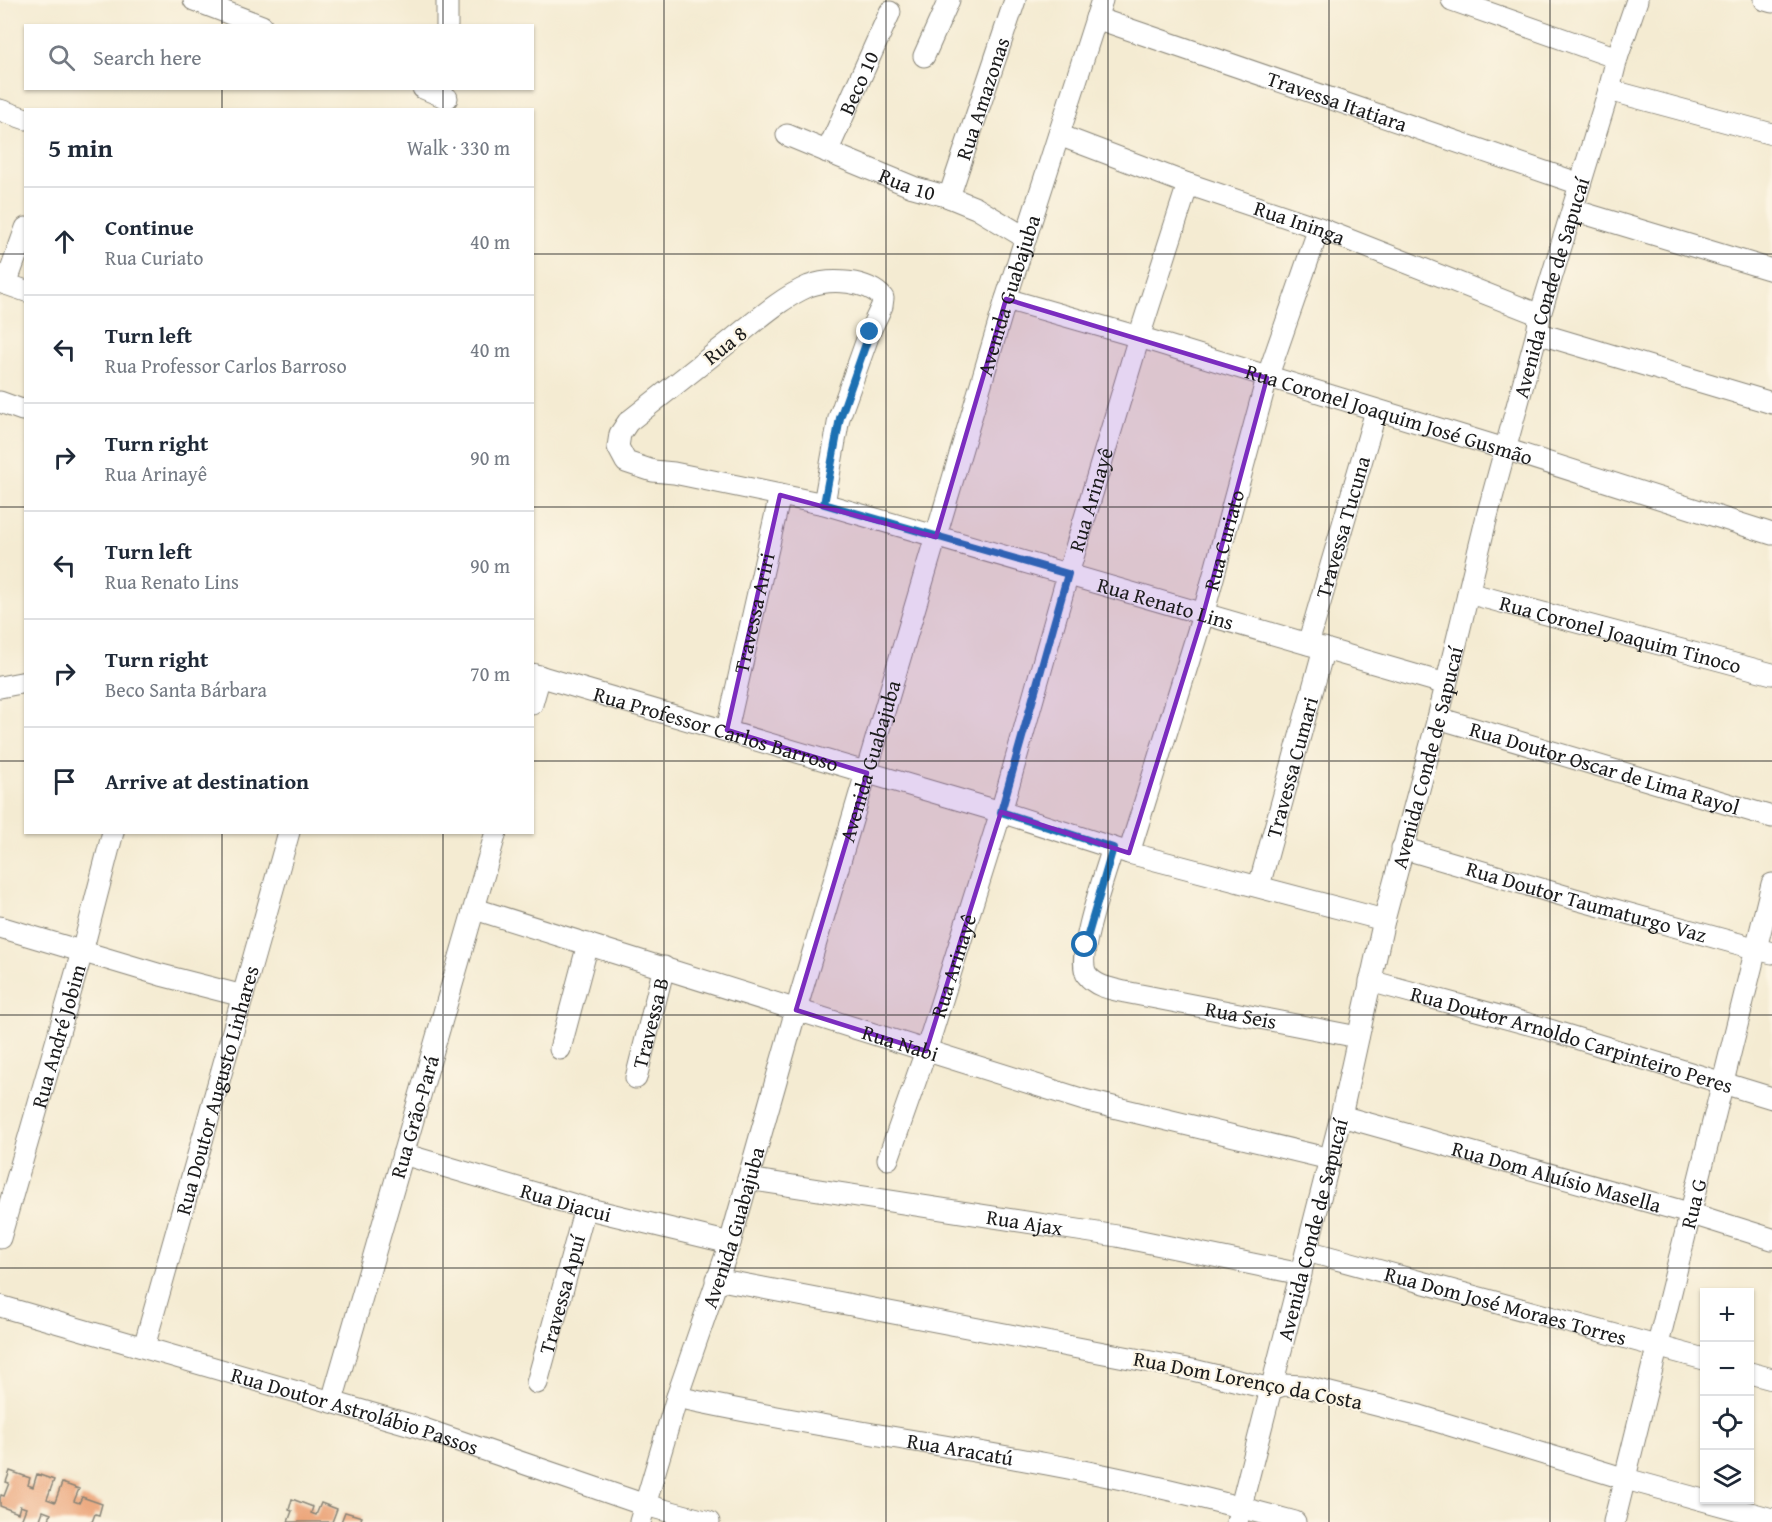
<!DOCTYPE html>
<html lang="en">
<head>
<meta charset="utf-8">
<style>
  body { margin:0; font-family:"Gentium Book Plus",serif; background:#f2f2f3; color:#1f2937 }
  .controls { position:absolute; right:18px; bottom:18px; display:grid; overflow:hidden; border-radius:0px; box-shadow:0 2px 4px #0004 }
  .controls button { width:54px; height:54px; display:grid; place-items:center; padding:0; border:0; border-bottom:2px solid #e0e1e3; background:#fff; color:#1f2937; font:30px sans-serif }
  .stop { position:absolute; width:18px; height:18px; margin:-14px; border:4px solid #1f6fb2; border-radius:50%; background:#fff }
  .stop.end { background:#1f6fb2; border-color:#fff; box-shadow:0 2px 6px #0008 }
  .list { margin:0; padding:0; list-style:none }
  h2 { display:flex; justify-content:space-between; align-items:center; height:78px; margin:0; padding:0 24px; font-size:26px }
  h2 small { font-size:20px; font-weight:400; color:#747a83 }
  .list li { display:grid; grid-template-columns:39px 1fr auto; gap:18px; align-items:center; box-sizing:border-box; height:108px; padding:0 24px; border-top:2px solid #e0e1e3 }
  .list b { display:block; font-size:22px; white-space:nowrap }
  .list p { margin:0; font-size:20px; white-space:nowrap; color:#747a83 }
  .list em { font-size:20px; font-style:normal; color:#747a83 }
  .icon { flex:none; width:33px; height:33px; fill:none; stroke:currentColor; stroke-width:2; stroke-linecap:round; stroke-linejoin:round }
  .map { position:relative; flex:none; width:1772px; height:1522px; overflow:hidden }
  .search { position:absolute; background:#fff; box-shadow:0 2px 4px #0004; left:24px; top:24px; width:510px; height:66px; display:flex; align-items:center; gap:15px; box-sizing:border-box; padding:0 21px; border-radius:0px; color:#747a83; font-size:22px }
  .panel { position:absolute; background:#fff; box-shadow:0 2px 4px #0004; left:24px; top:108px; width:510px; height:726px; border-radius:0px }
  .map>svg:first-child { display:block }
  .building { fill:#eba175 }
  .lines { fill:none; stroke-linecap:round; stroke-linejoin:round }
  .minor-casing { stroke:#888477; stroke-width:23 }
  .minor { stroke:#fff; stroke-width:21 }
  .route { stroke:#1f6fb2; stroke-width:8 }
  .marked { fill:#7b2cbf; fill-opacity:0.2; stroke:#7b2cbf; stroke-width:4.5; stroke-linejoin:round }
  .grid { fill:none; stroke:#1c1c1c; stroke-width:1.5; stroke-opacity:0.55 }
  .labels { text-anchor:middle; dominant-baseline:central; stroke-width:4.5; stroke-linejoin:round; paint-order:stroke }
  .street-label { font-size:21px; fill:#1c1c1c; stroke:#fcf5e5 }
</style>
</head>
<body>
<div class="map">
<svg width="1772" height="1522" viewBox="0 0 1772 1522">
  <rect width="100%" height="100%" fill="#fcf5e5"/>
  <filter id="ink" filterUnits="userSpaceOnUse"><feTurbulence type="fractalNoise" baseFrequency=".0167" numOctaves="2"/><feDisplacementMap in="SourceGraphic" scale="12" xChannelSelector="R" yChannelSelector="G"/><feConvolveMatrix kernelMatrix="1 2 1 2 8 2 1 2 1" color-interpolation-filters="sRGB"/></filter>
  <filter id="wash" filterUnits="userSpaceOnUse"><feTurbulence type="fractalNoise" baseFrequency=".008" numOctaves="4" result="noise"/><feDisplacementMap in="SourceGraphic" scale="24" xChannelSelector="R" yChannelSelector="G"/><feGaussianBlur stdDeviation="1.35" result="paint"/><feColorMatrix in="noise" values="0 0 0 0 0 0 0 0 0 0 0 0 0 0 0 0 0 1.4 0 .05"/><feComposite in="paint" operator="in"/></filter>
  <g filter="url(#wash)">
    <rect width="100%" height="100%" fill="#f4ebd2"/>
    <g id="blocks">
      <g class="building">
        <path d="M10,1471L30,1478L28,1485L33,1487L37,1474L54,1480L47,1499L55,1502L62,1483L79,1489L74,1501L79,1503L82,1497L102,1504L99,1515L95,1514L92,1522H48L51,1514L43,1511L39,1522L21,1521L26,1508L20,1506L18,1513L0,1506V1498L1,1495L4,1496L9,1483L6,1482Z"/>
        <path d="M292,1499L313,1507L311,1513L316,1515L321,1503L337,1509L332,1522H288L292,1511L289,1510Z"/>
        <path d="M345,1512L362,1517L360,1522H341Z"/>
      </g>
    </g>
  </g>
  <g filter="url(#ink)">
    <use href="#blocks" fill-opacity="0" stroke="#888477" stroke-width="1.5"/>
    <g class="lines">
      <defs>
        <g id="minor">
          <path d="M194,0L262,26"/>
          <path d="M447,0V26"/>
          <path d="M1452,0L1617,58"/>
          <path d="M1765,0L1772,2"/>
          <path id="s1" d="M1096,18L1580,184"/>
          <path d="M924,56L949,0"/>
          <path d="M423,88L447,98"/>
          <path d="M1609,90L1772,134"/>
          <path d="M0,110L26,119"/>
          <path id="s2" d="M787,135L913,187L949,197L976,208L1026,238"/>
          <path id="s3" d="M1059,135L1188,184L1319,228L1540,315"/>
          <path id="s4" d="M827,152L890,12"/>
          <path id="s5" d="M949,197L1015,0"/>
          <path d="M1573,210L1772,270"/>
          <path d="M0,282L26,291"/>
          <path d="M6,284L26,228"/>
          <path id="s6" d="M1006,299L1139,337L1505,449L1772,534"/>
          <path d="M1537,333L1772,403"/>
          <path d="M0,402L22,410L26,409"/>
          <path id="s7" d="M824,504L839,418L870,331L882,306L883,298C868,280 830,278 809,286C781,298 757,320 733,339C698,367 663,394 628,422L620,434L618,447L626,462L653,471L674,473L824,504L1446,684"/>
          <path id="s8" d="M1468,593L1772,674"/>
          <path id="s9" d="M1308,644L1376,411"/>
          <path id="s10" d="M532,674L1001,812L1129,853L1384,920"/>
          <path d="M0,687L26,682"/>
          <path d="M532,704L540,676"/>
          <path id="s11" d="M1438,718L1772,817"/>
          <path id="s12" d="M727,730L780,495"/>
          <path id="s13" d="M1113,848C1106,871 1075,958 1087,975C1096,987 1112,989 1125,992L1358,1037"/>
          <path id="s14" d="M1402,848L1575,899L1772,953"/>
          <path id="s15" d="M1129,853L1203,615L1267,378L1319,228"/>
          <path id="s16" d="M1259,886L1324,648"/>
          <path id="s17" d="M475,909L1084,1100L1330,1159"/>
          <path d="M0,927L161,975L243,996"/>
          <path id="s18" d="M1370,981L1543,1028L1772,1098"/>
          <path d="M560,1049L588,944"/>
          <path id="s19" d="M636,1078L664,967"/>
          <path id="s20" d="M1341,1116L1689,1213L1772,1239"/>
          <path id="s21" d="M403,1154L585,1208L730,1243"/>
          <path id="s22" d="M888,1159L926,1051L1001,812L1068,574L1139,337L1188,184"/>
          <path id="s23" d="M748,1179L1117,1236L1301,1274"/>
          <path id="s24" d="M0,1238L82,952L113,832"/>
          <path id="s25" d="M1307,1251L1704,1359"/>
          <path d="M716,1279L1193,1370L1271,1389L1284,1385L1302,1386L1420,1416L1626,1479L1772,1519"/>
          <path id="s26" d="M0,1306L418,1427L645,1505L709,1522"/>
          <path id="s27" d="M144,1347L289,832"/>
          <path d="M1750,1373L1772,1379"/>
          <path id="s28" d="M537,1383L585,1208"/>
          <path id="s29" d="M677,1397C812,1427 948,1444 1083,1471C1155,1485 1225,1503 1295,1522"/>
          <path id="s30" d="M332,1401L496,832"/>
          <path id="s31" d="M640,1522L677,1397L730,1243L796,1010L1006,299L1102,0"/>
          <path id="s32" d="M1237,1522L1341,1116L1384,920L1438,718L1487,516L1537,333L1540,315L1609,90L1617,58L1637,0"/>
          <path id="s33" d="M1614,1522L1772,884"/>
        </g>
      </defs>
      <use href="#minor" class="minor-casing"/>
      <use href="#minor" class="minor"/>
    </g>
  </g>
  <g class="lines" filter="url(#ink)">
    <path class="route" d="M870,332L840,418L824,504L1068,574L1001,812L1113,848L1085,945"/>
  </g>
  <path class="marked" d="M1006,299L1267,378L1203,615L1129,853L1001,812L926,1051L796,1010L867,773L727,730L780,495L936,537Z"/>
  <path class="grid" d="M222,0V26M443,0V26M664,0V1522M886,0V1522M1108,0V1522M1329,0V1522M1550,0V1522M222,88V110M443,88V110M0,254H26M532,254H1772M0,507H26M532,507H1772M0,761H26M532,761H1772M222,832V1522M443,832V1522M0,1015H1772M0,1268H1772"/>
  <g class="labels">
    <g class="street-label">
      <text stroke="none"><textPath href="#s4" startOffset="76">Beco 10</textPath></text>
      <text stroke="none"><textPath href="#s5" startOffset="104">Rua Amazonas</textPath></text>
      <text stroke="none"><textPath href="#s1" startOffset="255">Travessa Itatiara</textPath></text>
      <text stroke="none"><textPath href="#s2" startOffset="130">Rua 10</textPath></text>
      <text stroke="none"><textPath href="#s3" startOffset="256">Rua Ininga</textPath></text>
      <text stroke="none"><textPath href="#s32" startOffset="1274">Avenida Conde de Sapucaí</textPath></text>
      <text stroke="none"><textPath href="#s31" startOffset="1281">Avenida Guabajuba</textPath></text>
      <text transform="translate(725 345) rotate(-38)">Rua 8</text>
      <text stroke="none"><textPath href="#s6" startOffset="400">Rua Coronel Joaquim José Gusmão</textPath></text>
      <text stroke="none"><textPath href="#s22" startOffset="690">Rua Arinayê</textPath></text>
      <text stroke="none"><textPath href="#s9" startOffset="122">Travessa Tucuna</textPath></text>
      <text stroke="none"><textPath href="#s15" startOffset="327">Rua Curiato</textPath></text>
      <text stroke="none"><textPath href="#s7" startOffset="1124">Rua Renato Lins</textPath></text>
      <text stroke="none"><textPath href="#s12" startOffset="120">Travessa Ariri</textPath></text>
      <text stroke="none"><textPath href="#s8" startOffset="158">Rua Coronel Joaquim Tinoco</textPath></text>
      <text stroke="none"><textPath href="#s10" startOffset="192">Rua Professor Carlos Barroso</textPath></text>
      <text stroke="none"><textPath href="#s32" startOffset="788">Avenida Conde de Sapucaí</textPath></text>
      <text stroke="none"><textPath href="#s31" startOffset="795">Avenida Guabajuba</textPath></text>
      <text stroke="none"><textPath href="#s16" startOffset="123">Travessa Cumari</textPath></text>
      <text stroke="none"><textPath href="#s11" startOffset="174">Rua Doutor Oscar de Lima Rayol</textPath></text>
      <text stroke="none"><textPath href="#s14" startOffset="192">Rua Doutor Taumaturgo Vaz</textPath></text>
      <text stroke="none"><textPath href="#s22" startOffset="204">Rua Arinayê</textPath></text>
      <text stroke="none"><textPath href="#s13" startOffset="292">Rua Seis</textPath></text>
      <text stroke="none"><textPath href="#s19" startOffset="57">Travessa B</textPath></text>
      <text stroke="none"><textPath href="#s24" startOffset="210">Rua André Jobim</textPath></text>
      <text stroke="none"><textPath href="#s18" startOffset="210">Rua Doutor Arnoldo Carpinteiro Peres</textPath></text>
      <text stroke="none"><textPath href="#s17" startOffset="446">Rua Nabi</textPath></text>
      <text stroke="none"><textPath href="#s27" startOffset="267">Rua Doutor Augusto Linhares</textPath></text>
      <text stroke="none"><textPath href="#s30" startOffset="296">Rua Grão-Pará</textPath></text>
      <text stroke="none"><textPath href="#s20" startOffset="224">Rua Dom Aluísio Masella</textPath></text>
      <text stroke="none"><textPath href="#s21" startOffset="170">Rua Diacui</textPath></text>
      <text stroke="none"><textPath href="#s33" startOffset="328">Rua G</textPath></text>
      <text stroke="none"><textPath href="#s23" startOffset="280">Rua Ajax</textPath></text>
      <text stroke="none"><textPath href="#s31" startOffset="309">Avenida Guabajuba</textPath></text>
      <text stroke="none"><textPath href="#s32" startOffset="302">Avenida Conde de Sapucaí</textPath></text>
      <text stroke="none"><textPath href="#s28" startOffset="92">Travessa Apuí</textPath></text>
      <text stroke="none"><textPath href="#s25" startOffset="206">Rua Dom José Moraes Torres</textPath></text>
      <text transform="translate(1248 1380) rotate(11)">Rua Dom Lorenço da Costa</text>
      <text stroke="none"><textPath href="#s26" startOffset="370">Rua Doutor Astrolábio Passos</textPath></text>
      <text stroke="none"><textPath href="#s29" startOffset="288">Rua Aracatú</textPath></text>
    </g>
  </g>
</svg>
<div class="controls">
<button>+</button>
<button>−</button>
<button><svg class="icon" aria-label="locate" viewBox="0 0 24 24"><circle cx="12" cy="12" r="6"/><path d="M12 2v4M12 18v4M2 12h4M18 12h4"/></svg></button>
<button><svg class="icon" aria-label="layers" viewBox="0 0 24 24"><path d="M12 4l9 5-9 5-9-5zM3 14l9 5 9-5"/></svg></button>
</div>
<div class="stop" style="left:1085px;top:945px"></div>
<div class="stop end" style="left:870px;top:332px"></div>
<div class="search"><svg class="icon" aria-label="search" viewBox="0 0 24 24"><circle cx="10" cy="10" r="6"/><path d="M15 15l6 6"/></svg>Search here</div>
<section class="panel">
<h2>5 min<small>Walk · 330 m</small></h2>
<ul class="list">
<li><svg class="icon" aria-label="ahead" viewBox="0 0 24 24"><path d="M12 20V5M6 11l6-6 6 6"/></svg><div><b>Continue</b><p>Rua Curiato</p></div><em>40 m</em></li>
<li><svg class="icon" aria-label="left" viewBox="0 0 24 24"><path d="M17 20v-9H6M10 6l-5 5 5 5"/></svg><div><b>Turn left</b><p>Rua Professor Carlos Barroso</p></div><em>40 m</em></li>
<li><svg class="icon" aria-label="right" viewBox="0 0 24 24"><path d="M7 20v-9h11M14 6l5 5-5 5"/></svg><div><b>Turn right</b><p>Rua Arinayê</p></div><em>90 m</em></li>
<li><svg class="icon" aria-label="left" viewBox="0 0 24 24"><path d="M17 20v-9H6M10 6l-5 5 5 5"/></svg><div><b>Turn left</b><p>Rua Renato Lins</p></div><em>90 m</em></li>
<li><svg class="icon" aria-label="right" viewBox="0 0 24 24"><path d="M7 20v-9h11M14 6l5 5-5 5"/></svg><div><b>Turn right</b><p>Beco Santa Bárbara</p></div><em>70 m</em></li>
<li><svg class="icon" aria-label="arrive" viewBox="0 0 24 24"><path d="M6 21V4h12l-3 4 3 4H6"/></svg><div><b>Arrive at destination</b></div></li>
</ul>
</section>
</div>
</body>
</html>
